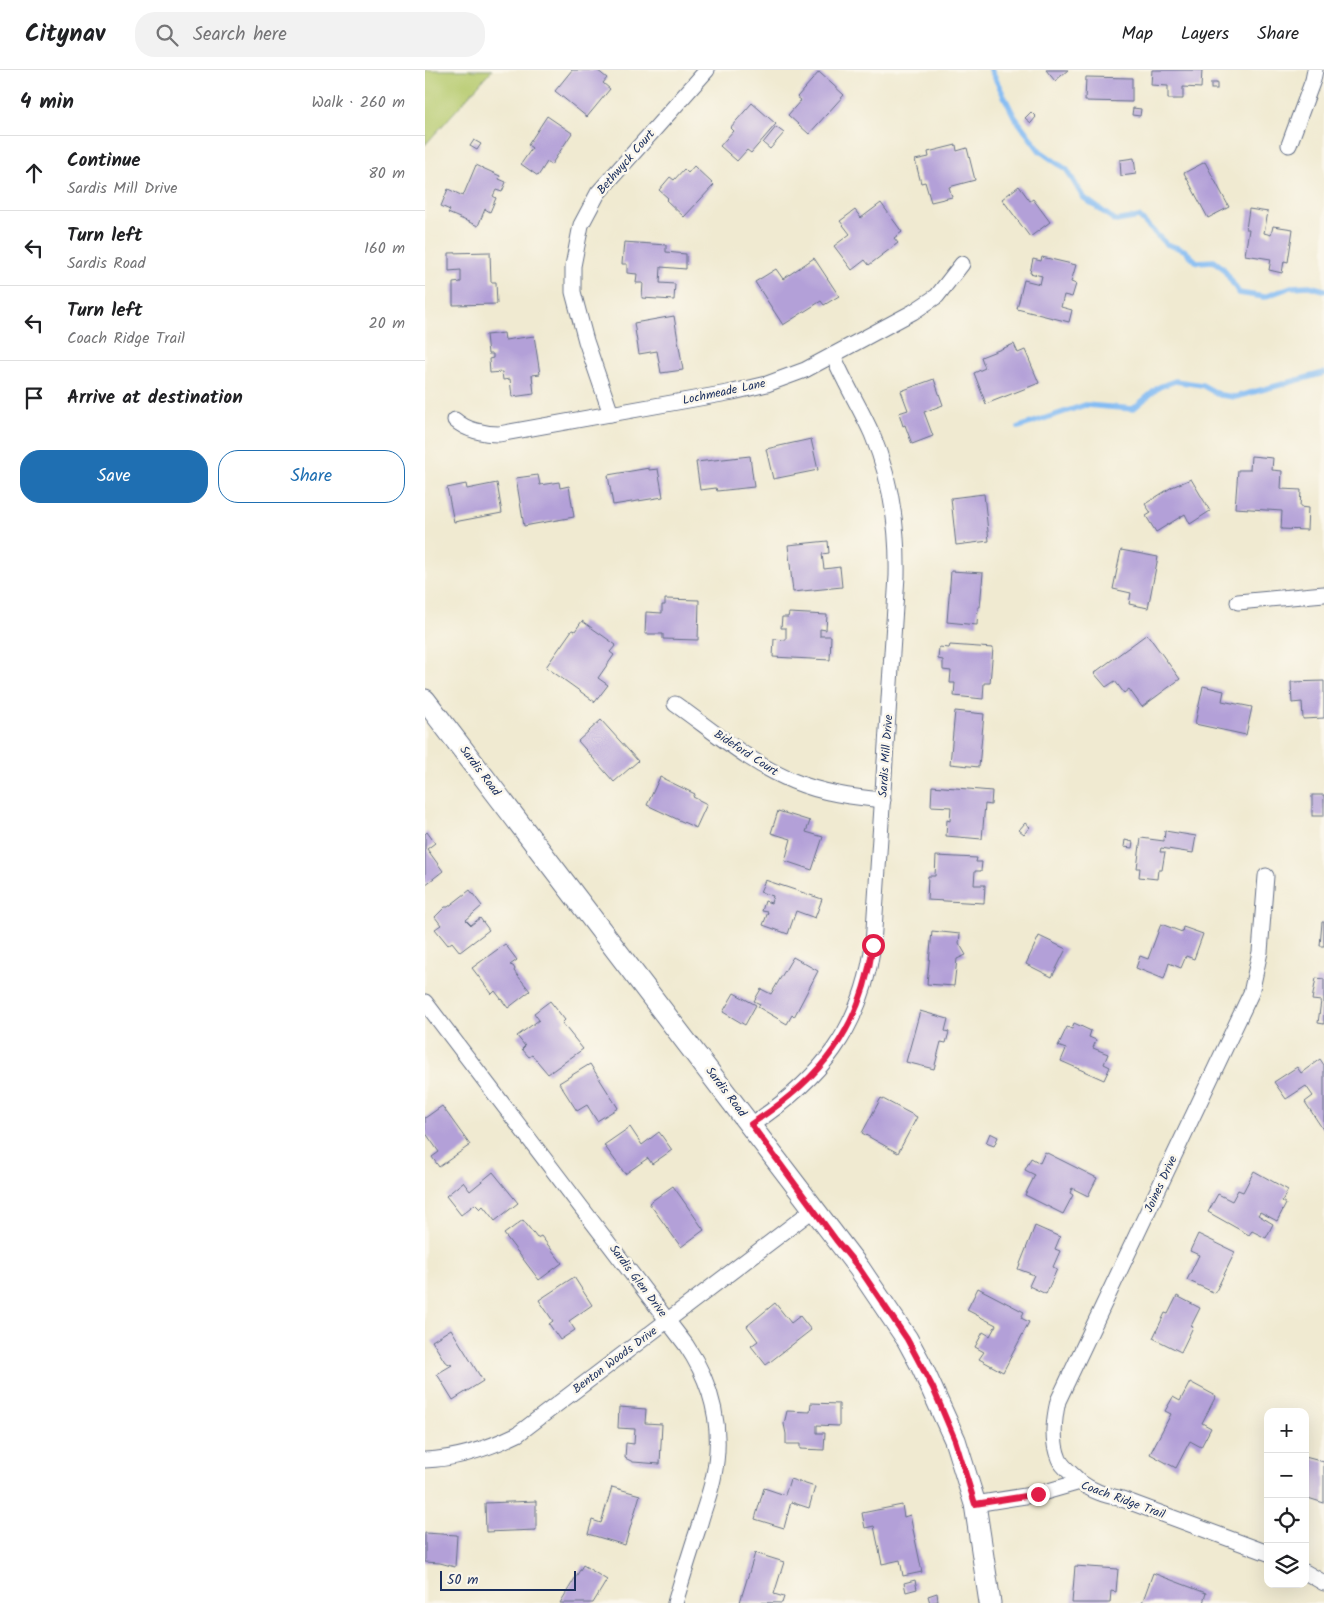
<!DOCTYPE html>
<html lang="en">
<head>
<meta charset="utf-8">
<style>
  body { margin:0; font-family:Kalam,sans-serif; background:#f2f2f2; color:#202124 }
  .controls { position:absolute; right:15px; bottom:15px; display:grid; overflow:hidden; border-radius:10px; box-shadow:0 5px 20px #0002 }
  .controls button { width:45px; height:45px; display:grid; place-items:center; padding:0; border:0; border-bottom:1px solid #e0e0e0; background:#fff; color:#202124; font:25px sans-serif }
  .scale { position:absolute; left:15px; bottom:12px; width:136px; box-sizing:border-box; padding-left:5px; border:2px solid #1b2f5e; border-top:0; font-size:14px; line-height:18px; white-space:nowrap; color:#1b2f5e; -webkit-text-stroke:4px #fbf7ec; paint-order:stroke }
  .stop { position:absolute; width:15px; height:15px; margin:-11px; border:4px solid #e11d48; border-radius:50%; background:#fff }
  .stop.end { background:#e11d48; border-color:#fff; box-shadow:0 1px 5px #0008 }
  .list { margin:0; padding:0; list-style:none }
  h2 { display:flex; justify-content:space-between; align-items:center; height:65px; margin:0; padding:0 20px; font-size:21px }
  h2 small { font-size:16px; font-weight:400; color:#757577 }
  .list li { display:grid; grid-template-columns:32px 1fr auto; gap:15px; align-items:center; box-sizing:border-box; height:75px; padding:0 20px; border-top:1px solid #e0e0e0 }
  .list b { display:block; font-size:19px; white-space:nowrap }
  .list p { margin:0; font-size:16px; white-space:nowrap; color:#757577 }
  .list em { font-size:16px; font-style:normal; color:#757577 }
  .actions { display:flex; gap:10px; padding:15px 20px }
  .actions a { flex:1; padding:11px 0; border:1px solid #1f6fb2; border-radius:20px; text-align:center; font-size:18px; color:#1f6fb2 }
  .actions .main { background:#1f6fb2; color:#fff }
  .icon { flex:none; width:28px; height:28px; fill:none; stroke:currentColor; stroke-width:2; stroke-linecap:round; stroke-linejoin:round }
  .map { position:relative; flex:none; width:899px; height:1533px; overflow:hidden }
  header { display:flex; align-items:center; gap:30px; box-sizing:border-box; height:70px; padding:0 25px; background:#fff; border-bottom:1px solid #e0e0e0 }
  header strong { font-size:24px }
  nav { display:flex; gap:28px; margin-inline-start:auto; font-size:18px }
  .search { width:350px; height:45px; background:#f2f2f2; display:flex; align-items:center; gap:12px; box-sizing:border-box; padding:0 18px; border-radius:20px; color:#757577; font-size:19px }
  main { display:flex }
  aside { flex:1; background:#fff }
  .map>svg:first-child { display:block }
  .green { fill:#b7cb6f; stroke:#697d66 }
  .lines { fill:none; stroke-linecap:round; stroke-linejoin:round }
  .stream { stroke:#83bbf3; stroke-width:5.5 }
  .building { fill:#b3a0d8 }
  .street-casing { stroke:#667086; stroke-width:17 }
  .secondary-casing { stroke:#667086; stroke-width:23 }
  .street { stroke:#fff; stroke-width:15 }
  .secondary { stroke:#fff; stroke-width:21 }
  .route { stroke:#e11d48; stroke-width:6 }
  .labels { text-anchor:middle; dominant-baseline:central; stroke-width:5; stroke-linejoin:round; paint-order:stroke }
  .street-label { font-size:12px; fill:#1b2f5e; stroke:#fbf7ec }
</style>
</head>
<body>
<header>
<strong>Citynav</strong>
<div class="search"><svg class="icon" aria-label="search" viewBox="0 0 24 24"><circle cx="10" cy="10" r="6"/><path d="M15 15l6 6"/></svg>Search here</div>
<nav><a>Map</a><a>Layers</a><a>Share</a></nav>
</header>
<main>
<aside>
<h2>4 min<small>Walk · 260 m</small></h2>
<ul class="list">
<li><svg class="icon" aria-label="ahead" viewBox="0 0 24 24"><path d="M12 20V5M6 11l6-6 6 6"/></svg><div><b>Continue</b><p>Sardis Mill Drive</p></div><em>80 m</em></li>
<li><svg class="icon" aria-label="left" viewBox="0 0 24 24"><path d="M17 20v-9H6M10 6l-5 5 5 5"/></svg><div><b>Turn left</b><p>Sardis Road</p></div><em>160 m</em></li>
<li><svg class="icon" aria-label="left" viewBox="0 0 24 24"><path d="M17 20v-9H6M10 6l-5 5 5 5"/></svg><div><b>Turn left</b><p>Coach Ridge Trail</p></div><em>20 m</em></li>
<li><svg class="icon" aria-label="arrive" viewBox="0 0 24 24"><path d="M6 21V4h12l-3 4 3 4H6"/></svg><div><b>Arrive at destination</b></div></li>
</ul>
<div class="actions"><a class="main">Save</a><a>Share</a></div>
</aside>
<div class="map">
<svg width="899" height="1533" viewBox="0 0 899 1533">
  <rect width="100%" height="100%" fill="#fbf7ec"/>
  <filter id="ink" filterUnits="userSpaceOnUse"><feTurbulence type="fractalNoise" baseFrequency=".02" numOctaves="2"/><feDisplacementMap in="SourceGraphic" scale="10" xChannelSelector="R" yChannelSelector="G"/><feConvolveMatrix kernelMatrix="1 2 1 2 8 2 1 2 1" color-interpolation-filters="sRGB"/></filter>
  <filter id="wash" filterUnits="userSpaceOnUse"><feTurbulence type="fractalNoise" baseFrequency=".0096" numOctaves="4" result="noise"/><feDisplacementMap in="SourceGraphic" scale="20" xChannelSelector="R" yChannelSelector="G"/><feGaussianBlur stdDeviation="1.12" result="paint"/><feColorMatrix in="noise" values="0 0 0 0 0 0 0 0 0 0 0 0 0 0 0 0 0 1.4 0 .05"/><feComposite in="paint" operator="in"/></filter>
  <g filter="url(#wash)">
    <rect width="100%" height="100%" fill="#f0ead1"/>
    <path class="green" d="M0,0H67L0,75Z"/>
    <g class="lines">
      <g class="stream">
        <path d="M566,0L589,46L615,81L642,100L658,127L691,151L714,147L741,174L759,180L772,192L789,191L798,198L814,223L839,227L866,217L884,216L899,220"/>
        <path d="M594,357L660,335L708,339L734,317L750,311L777,315L795,325L810,327L899,303"/>
      </g>
    </g>
    <g id="blocks">
      <g class="building">
        <path d="M147,0H172L182,8L178,13L185,19L162,47L130,21Z"/>
        <path d="M621,0H643L630,11Z"/>
        <path d="M727,0H777L776,18L758,17V29H743V16L726,15Z"/>
        <path d="M394,2L419,25L384,64L363,45L376,30L372,27Z"/>
        <path d="M661,7L707,8V32L660,31Z"/>
        <rect x="786" y="13" width="6" height="6"/>
        <path d="M327,33L351,54L326,83L322,80L312,91L295,76L308,61L305,58Z"/>
        <path d="M708,38L716,39L715,46L707,45Z"/>
        <path d="M606,42L611,47L606,53L600,48Z"/>
        <path d="M122,46L147,63L126,95L122,92L113,106L96,94L107,78L103,75Z"/>
        <path d="M351,57L359,63L345,79L338,73Z"/>
        <path d="M49,70L56,74L52,80L45,76Z"/>
        <path d="M531,75L532,81L542,78L550,110L524,117L527,127L506,132L500,112L496,113L490,90L504,87L503,82Z"/>
        <path d="M709,88L711,104L696,106L695,90Z"/>
        <path d="M780,92L804,137L783,148L759,103Z"/>
        <path d="M51,95L75,106L74,109L81,112L77,122L71,120L68,126L71,128L65,142L60,139L53,156L23,143L25,140L16,136L23,119L38,126Z"/>
        <path d="M269,96L289,115L259,147L241,130L243,128L234,120L245,107L249,110L259,99L263,103Z"/>
        <path d="M594,116L605,131L608,129L625,152L605,167L577,129Z"/>
        <path d="M456,133L477,162L469,168L473,173L444,195L440,190L427,200L409,176L425,164L415,151L430,140L436,148Z"/>
        <path d="M824,139L843,142L839,163L846,165L848,156L868,159L863,192L859,191L857,203L844,200L846,189L820,185L824,159H821Z"/>
        <path d="M199,172L241,175V182L261,184V199L236,197L235,213L250,214L249,230L217,228L218,213H211L212,204L202,203V194H197Z"/>
        <path d="M65,182L66,212H71L72,234L28,235V213L36,212V200L24,201V183Z"/>
        <path d="M617,187L651,195L646,212L651,214L647,227L639,225L636,237L647,240L644,252L592,239L599,210L615,214L617,206L605,203L608,189L616,191Z"/>
        <path d="M389,188L414,226L399,235L396,231L358,255L330,212L351,199L358,209Z"/>
        <path d="M249,246L258,300L236,303L232,281L214,284L209,253Z"/>
        <path d="M79,263L80,270L109,266L115,304L107,305L109,324L87,327L85,309L78,310L77,302L65,303L64,289L68,288V284H63L61,265Z"/>
        <path d="M589,274L593,283L600,280L614,313L561,334L549,303L560,298L556,287Z"/>
        <path d="M509,309L518,335L499,342L508,366L487,374L480,355L478,356L474,343L483,340L476,321Z"/>
        <path d="M386,369L393,400L348,409L341,379Z"/>
        <path d="M325,386L329,417L292,421L291,418L275,420L271,392Z"/>
        <path d="M826,386L848,388L847,400L857,401L856,419L876,420L875,437L883,438L882,460L856,459L857,441L810,438L813,400H825Z"/>
        <path d="M224,398V400L233,399L238,427L188,435L183,405Z"/>
        <path d="M113,405L115,415L134,412L135,418L144,416L149,447L99,456L91,408Z"/>
        <path d="M766,409L785,441L765,454L760,444L731,462L721,446L726,443L720,434L747,417Z"/>
        <path d="M72,413L77,443L29,452L22,418L41,414L42,419Z"/>
        <path d="M559,424L564,471L531,475L526,428Z"/>
        <path d="M403,471L404,483L397,484L399,499L415,497L417,517L368,522L363,475Z"/>
        <path d="M696,480L733,487L723,538L704,534L706,523L688,519Z"/>
        <path d="M526,501L558,503L555,537H553L552,555L522,552Z"/>
        <path d="M240,529L274,530L273,570L238,569V564H220L221,542L237,543V535H240Z"/>
        <path d="M364,543L402,545L401,560L395,559V566H406L405,590L348,587L349,569L361,570V558H356L357,547H363Z"/>
        <path d="M157,551L191,575L185,582L189,585L173,608L183,615L170,632L121,597L147,560L150,561Z"/>
        <path d="M722,564L755,609L717,637L704,619L699,623L690,611L681,617L669,603Z"/>
        <path d="M525,575L568,578L565,613H559L558,629L529,626L530,613H525L526,601L518,600V590L513,589L514,577L524,578Z"/>
        <path d="M899,611V648L878,649L877,632L867,633L866,612Z"/>
        <path d="M778,616L799,621L797,631L827,637L821,665L770,654Z"/>
        <path d="M530,641L559,644L554,697L525,694Z"/>
        <path d="M176,650L213,691L189,712L153,671Z"/>
        <path d="M235,707L270,724L268,727L282,734L271,758L222,735Z"/>
        <path d="M507,716L567,721L566,735L560,734L557,769L521,766L522,750L525,751L526,737L506,736Z"/>
        <rect x="887" y="725" width="12" height="21"/>
        <path d="M353,741L385,751L381,762L398,767L387,800L360,791L366,769L346,763Z"/>
        <path d="M600,753L605,757L599,764L594,760Z"/>
        <path d="M740,761L771,766L768,783L736,778L735,782H740L737,800H733L732,809L714,807L715,798H712L716,768L739,771Z"/>
        <path d="M2,762L10,773L2,779L18,801L0,815V764Z"/>
        <path d="M700,770L708,772L707,778L699,777Z"/>
        <path d="M511,786L552,788L551,792H557L556,801H550L549,815H560L559,833L502,830L503,806H510Z"/>
        <path d="M340,810L397,829L390,848L371,841L363,864L338,855L343,842L337,841L340,831L346,833L348,826L335,822Z"/>
        <path d="M45,820L57,836L41,850L46,855L55,848L64,860L35,882L27,872L23,875L10,859L16,855L10,847L20,837H23Z"/>
        <path d="M897,852H899V876H895Z"/>
        <path d="M736,854L757,862L758,857L778,864L769,889L761,886L756,898L744,893L739,909L711,898L715,886L723,889Z"/>
        <path d="M507,861L535,864L534,873L541,885L532,889L529,916L502,914Z"/>
        <path d="M614,866L641,879L627,907L601,894Z"/>
        <path d="M80,874L92,890L85,895L88,896L90,899L89,901L105,921L83,938L70,921L67,924L47,898Z"/>
        <path d="M368,887L393,901L369,947L367,945L362,954L333,937L335,934L329,931L336,919L346,924Z"/>
        <path d="M891,908L899,909V954L893,953L896,931L887,930Z"/>
        <path d="M309,923L331,935L320,955L298,942Z"/>
        <path d="M125,931L140,950L137,953L158,979L123,1004L107,985L104,987L97,979L100,976L92,966L114,950L109,943Z"/>
        <path d="M495,941L523,949L520,961L524,962L521,973L516,972L509,999L481,992Z"/>
        <path d="M649,953L666,961L664,967L671,970L668,978L683,984L679,994L685,997L679,1010L636,991L641,979L633,976L642,957L647,959Z"/>
        <path d="M895,989L899,995V1061L880,1032L888,1026L881,1016L861,1029L849,1012L872,997L876,1003Z"/>
        <path d="M165,994L193,1038L172,1051L162,1035L152,1041L134,1013Z"/>
        <path d="M456,1028L492,1047L473,1083L437,1063Z"/>
        <path d="M17,1036L45,1075L14,1097L7,1087L14,1082L0,1062V1048Z"/>
        <path d="M205,1057L217,1075L234,1062L247,1080L227,1094L223,1088L200,1104L179,1075Z"/>
        <path d="M565,1063L573,1067L569,1076L561,1073Z"/>
        <path d="M620,1082L672,1108L663,1126L647,1118L645,1123L648,1125L638,1144L600,1125L610,1105L600,1100L606,1088L615,1093Z"/>
        <path d="M829,1101L863,1120L857,1131L861,1134L852,1151L835,1142L833,1145L848,1154L841,1168L827,1161L824,1165L783,1142L793,1124L807,1131L813,1120L818,1122Z"/>
        <path d="M68,1102L93,1133L70,1151L58,1136L55,1139L50,1134L36,1145L21,1126L38,1112L45,1121Z"/>
        <path d="M248,1116L279,1160L256,1177L224,1133Z"/>
        <path d="M98,1150L112,1168L116,1166L137,1193L114,1210L79,1164Z"/>
        <path d="M610,1156L635,1167L630,1179L635,1181L628,1197L632,1199L621,1224L604,1216L609,1205L593,1199Z"/>
        <path d="M773,1164L810,1182L790,1223L762,1210L774,1185L765,1181Z"/>
        <path d="M149,1207L167,1235L144,1251L150,1260L135,1270L124,1254L128,1251L114,1230Z"/>
        <path d="M553,1218L599,1242L596,1248L604,1252L578,1302L554,1289L559,1282L550,1277L558,1262L565,1266L571,1255L542,1240Z"/>
        <path d="M752,1226L775,1238L766,1256L768,1257L756,1282L728,1268L740,1243L743,1244Z"/>
        <path d="M350,1233L366,1253L375,1246L386,1260L341,1295L326,1276L333,1271L322,1256Z"/>
        <path d="M26,1259L58,1311L28,1330L12,1304L27,1295L20,1292L7,1271Z"/>
        <path d="M765,1312L791,1326L777,1353L786,1358L776,1377L765,1371L751,1398L725,1384L746,1344L740,1341L748,1327L755,1331Z"/>
        <path d="M386,1333L414,1334V1356L392,1355V1363H400L399,1380L375,1379V1374H361V1364L359,1354L362,1341L385,1342Z"/>
        <path d="M194,1337L221,1339L220,1353L237,1354L235,1394L208,1392L200,1388L201,1373L209,1374L210,1359L193,1358Z"/>
        <path d="M880,1387L899,1392V1433L883,1428L881,1437Z"/>
        <path d="M365,1409L390,1417L384,1438L366,1432L359,1458L330,1449L339,1418L360,1425Z"/>
        <path d="M187,1417L215,1425L200,1475L163,1464L167,1450L176,1453Z"/>
        <path d="M111,1431V1460L61,1462L60,1433Z"/>
        <path d="M477,1435L479,1447L485,1445L497,1502L478,1506L475,1490L457,1494L449,1456L440,1458L437,1443Z"/>
        <path d="M0,1463L32,1465L30,1497L15,1493L0,1492Z"/>
        <path d="M330,1483L359,1492L349,1524L359,1527L357,1533L315,1532Z"/>
        <path d="M158,1495L182,1510L168,1533H135Z"/>
        <path d="M650,1496L693,1499L691,1522L686,1521L685,1533H647Z"/>
        <path d="M728,1503L781,1523L778,1533H717Z"/>
        <path d="M490,1510L492,1519L481,1522L479,1513Z"/>
        <path d="M512,1523L513,1531L505,1533L503,1526Z"/>
      </g>
    </g>
  </g>
  <g filter="url(#ink)">
    <use href="#blocks" fill-opacity="0" stroke="#667086" stroke-width="1"/>
    <g class="lines">
      <defs>
        <g id="street">
          <path d="M864,75L888,10L890,0"/>
          <path d="M186,344L161,271L148,222V196L156,155L173,123L282,0"/>
          <path d="M30,350C41,360 59,364 74,364L308,322L342,314L380,300L488,242L512,226L537,194"/>
          <path d="M813,532L899,524"/>
          <path d="M250,634C287,660 326,694 368,711C397,723 427,727 458,730"/>
          <path d="M0,932L261,1275C288,1315 299,1361 288,1409C285,1424 279,1438 275,1453C266,1480 258,1506 250,1533"/>
          <path d="M326,1055C396,1009 436,959 448,875L472,506C473,457 466,409 447,364C435,337 419,312 408,285"/>
          <path d="M0,1390C33,1389 64,1378 93,1364L389,1139"/>
          <path d="M655,1412C649,1405 637,1397 634,1389C626,1370 629,1349 633,1331L826,923L835,882L841,806"/>
          <path d="M550,1434L613,1424L655,1412C668,1422 681,1425 697,1429L843,1483"/>
          <path d="M880,1502L899,1513"/>
        </g>
        <path id="secondary" d="M0,630L434,1198L482,1269L496,1295L530,1370L550,1434L565,1533"/>
      </defs>
      <use href="#street" class="street-casing"/>
      <use href="#secondary" class="secondary-casing"/>
      <use href="#street" class="street"/>
      <use href="#secondary" class="secondary"/>
    </g>
  </g>
  <g class="lines" filter="url(#ink)">
    <path class="route" d="M448,875C436,959 396,1009 326,1054L411,1170L434,1198L482,1269L508,1318L530,1370L550,1434L613,1424"/>
  </g>
  <g class="labels">
    <g class="street-label">
      <text transform="translate(201 92) rotate(-49)">Bethwyck Court</text>
      <text transform="translate(299 322) rotate(-12)">Lochmeade Lane</text>
      <text transform="translate(321 683) rotate(33)">Bideford Court</text>
      <text transform="translate(461 686) rotate(-86)">Sardis Mill Drive</text>
      <text transform="translate(55 701) rotate(53)">Sardis Road</text>
      <text transform="translate(301 1022) rotate(53)">Sardis Road</text>
      <text transform="translate(736 1114) rotate(-65)">Joines Drive</text>
      <text transform="translate(213 1211) rotate(53)">Sardis Glen Drive</text>
      <text transform="translate(190 1290) rotate(-37)">Benton Woods Drive</text>
      <text transform="translate(698 1430) rotate(20)">Coach Ridge Trail</text>
    </g>
  </g>
</svg>
<div class="controls">
<button>+</button>
<button>−</button>
<button><svg class="icon" aria-label="locate" viewBox="0 0 24 24"><circle cx="12" cy="12" r="6"/><path d="M12 2v4M12 18v4M2 12h4M18 12h4"/></svg></button>
<button><svg class="icon" aria-label="layers" viewBox="0 0 24 24"><path d="M12 4l9 5-9 5-9-5zM3 14l9 5 9-5"/></svg></button>
</div>
<div class="scale">50 m</div>
<div class="stop" style="left:448px;top:875px"></div>
<div class="stop end" style="left:613px;top:1424px"></div>
</div>
</main>
</body>
</html>
